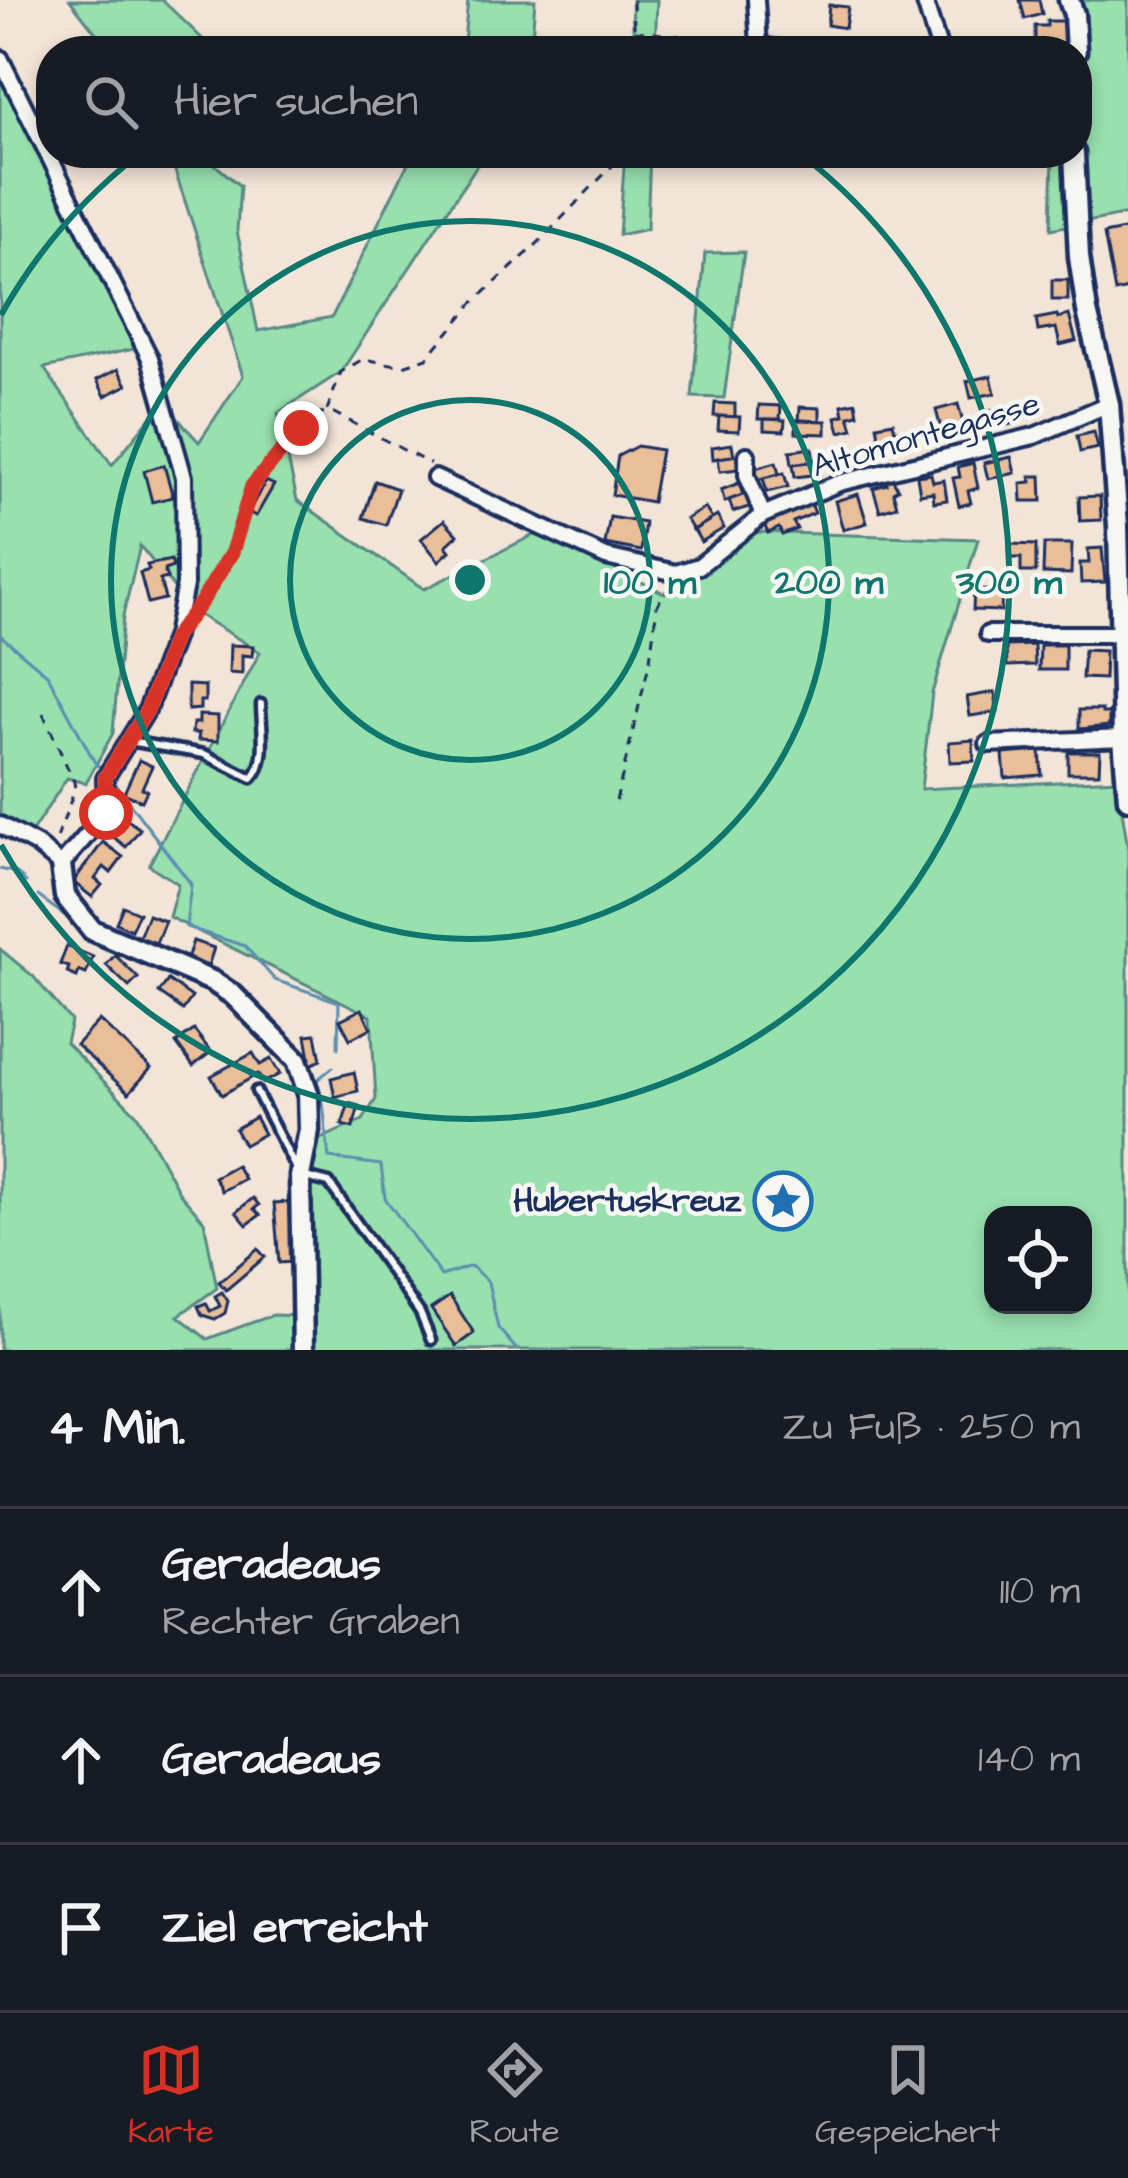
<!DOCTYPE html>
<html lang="de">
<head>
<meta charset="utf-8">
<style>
  body { margin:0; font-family:"Architects Daughter",sans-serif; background:#242831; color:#f1f3f6 }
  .controls { position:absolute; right:36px; bottom:36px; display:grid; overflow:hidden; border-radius:24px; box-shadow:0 6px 18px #0003 }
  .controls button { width:108px; height:108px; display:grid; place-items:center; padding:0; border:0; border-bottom:3px solid #363941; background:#171b24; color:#f1f3f6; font:60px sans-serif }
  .stop { position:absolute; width:36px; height:36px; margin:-27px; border:9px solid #d93025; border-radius:50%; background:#fff }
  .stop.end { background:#d93025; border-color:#fff; box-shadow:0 3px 12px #0008 }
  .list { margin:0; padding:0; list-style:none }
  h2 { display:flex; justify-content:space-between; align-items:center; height:156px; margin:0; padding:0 48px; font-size:51px }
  h2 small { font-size:39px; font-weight:400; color:#9ea1a6 }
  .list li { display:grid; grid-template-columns:78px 1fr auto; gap:36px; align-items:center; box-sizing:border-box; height:168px; padding:0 48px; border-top:3px solid #363941 }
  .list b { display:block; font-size:45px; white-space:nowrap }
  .list p { margin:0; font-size:39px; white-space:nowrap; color:#9ea1a6 }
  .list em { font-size:39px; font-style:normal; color:#9ea1a6 }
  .icon { flex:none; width:66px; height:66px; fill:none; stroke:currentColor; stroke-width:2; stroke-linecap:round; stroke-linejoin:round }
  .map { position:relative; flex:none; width:1128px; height:1350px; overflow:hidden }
  .search { position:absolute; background:#171b24; box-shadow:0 6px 18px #0003; left:36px; right:36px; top:36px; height:132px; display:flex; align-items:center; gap:30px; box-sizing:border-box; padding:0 42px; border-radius:48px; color:#9ea1a6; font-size:45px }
  .sheet { height:660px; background:#171b24 }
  nav { display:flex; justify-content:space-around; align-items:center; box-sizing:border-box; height:168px; border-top:3px solid #363941; background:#171b24; font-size:33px; color:#9ea1a6 }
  nav a { display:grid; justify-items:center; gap:6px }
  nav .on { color:#d93025 }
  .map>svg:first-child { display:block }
  .green { fill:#98e0ae; stroke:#5a8886; stroke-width:3; fill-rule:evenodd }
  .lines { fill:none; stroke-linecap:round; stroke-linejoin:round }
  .stream { stroke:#5c8eb1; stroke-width:3 }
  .building { fill:#e9be99; stroke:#1b2f5e; stroke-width:3 }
  .lane-casing { stroke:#1b2f5e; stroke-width:15 }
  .street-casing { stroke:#1b2f5e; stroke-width:22 }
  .secondary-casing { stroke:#1b2f5e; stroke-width:27 }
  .path { stroke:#1b2f5e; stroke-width:3; stroke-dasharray:9 9; stroke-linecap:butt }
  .lane { stroke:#f6f6f2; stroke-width:6 }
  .street { stroke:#f6f6f2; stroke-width:14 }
  .secondary { stroke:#f6f6f2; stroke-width:18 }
  .route { stroke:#d93025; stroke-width:15 }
  .ring { fill:none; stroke:#0f766e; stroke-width:6 }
  .labels { text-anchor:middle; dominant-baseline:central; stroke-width:9; stroke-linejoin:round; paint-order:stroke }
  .street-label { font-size:33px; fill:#1b2f5e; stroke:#f6f6f2 }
  .poi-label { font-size:33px; font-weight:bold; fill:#1b2f5e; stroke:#f6f6f2; text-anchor:end }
  .centre { fill:#0f766e; stroke:#f6f6f2; stroke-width:6 }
  .ring-label { font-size:36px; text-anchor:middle; font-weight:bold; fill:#0f766e; stroke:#f6f6f2; stroke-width:9; stroke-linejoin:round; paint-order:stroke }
</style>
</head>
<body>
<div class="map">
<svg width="1128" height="1350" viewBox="0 0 1128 1350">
  <rect width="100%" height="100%" fill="#f2e5d7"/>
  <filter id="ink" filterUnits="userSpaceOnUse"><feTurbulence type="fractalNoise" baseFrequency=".00833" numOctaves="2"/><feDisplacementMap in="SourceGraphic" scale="24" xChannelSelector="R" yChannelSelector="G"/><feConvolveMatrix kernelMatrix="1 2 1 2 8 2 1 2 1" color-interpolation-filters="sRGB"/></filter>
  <g filter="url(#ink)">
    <g class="green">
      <path d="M70,0H162L215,51H110Z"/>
      <path d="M468,0H535L531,51H463Z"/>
      <path d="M632,0H657L655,51H634Z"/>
      <path d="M1075,0H1128V214L1051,229L1053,153H1077V95L1089,93Z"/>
      <path d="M0,64L139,348L44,368L112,465L163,402L199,442L243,376L169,153H213L212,162L240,186L237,231L258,331L332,317L413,153H485L341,372L278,413L297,500L424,589L540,532L664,593L677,591L755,532L978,539L932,693L921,789L1117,779L1128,848V1350H0V949L33,976L71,1021L66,1043L137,1115L179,1192L204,1221L217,1288L178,1316L207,1339L273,1315L303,1316L311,1143L363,1120L376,1099L371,1016L169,917L178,884L149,865L260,652L194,612L140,546L123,616L113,733L86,783L67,778L31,833L0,817ZM993,1215H1083V1305H993Z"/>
      <path d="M625,153H650L647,229L619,235Z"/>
      <path d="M744,252L724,398L692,397L705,253Z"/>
    </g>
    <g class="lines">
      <g class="stream">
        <path d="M0,635L48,675L94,761L102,770"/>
        <path d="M112,780L191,884L186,927L245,946L275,980L339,1002L338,1048"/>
        <path d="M0,869L17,873L26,882"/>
        <path d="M38,896L75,923"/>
        <path d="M333,1067L317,1080L323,1103L329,1158L381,1165L385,1198L441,1276L471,1266L488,1282L498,1328L517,1350"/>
      </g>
    </g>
    <g class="building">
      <path d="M1020,0H1039L1042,14L1025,19Z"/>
      <path d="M829,5L848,7L845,28L827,25Z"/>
      <path d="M1047,21H1064L1063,51H1035V26H1047Z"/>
      <path d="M1128,229V289L1115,292L1104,234Z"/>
      <rect x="1052" y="280" width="16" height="20"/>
      <path d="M1057,315L1058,318L1069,315L1076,341L1060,345L1056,328L1038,331L1036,319Z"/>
      <path d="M118,369L127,385L105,396L97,380Z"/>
      <path d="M991,376L995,393L971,398L967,381Z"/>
      <path d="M856,402L858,414L849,416L853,429L840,432L836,417L844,415L842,405Z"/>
      <path d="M715,403L735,404V417L714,416Z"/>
      <path d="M958,404L966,434L944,440L936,410Z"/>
      <path d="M759,405L781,406L780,419H758Z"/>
      <path d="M1007,406L1012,424L994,428L989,411Z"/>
      <path d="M800,407L820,408V421L799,420Z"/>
      <path d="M719,416L740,417L739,431L718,430Z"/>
      <path d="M764,419L785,420L784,431L764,430Z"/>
      <path d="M796,420L826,421V434L796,433Z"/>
      <path d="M893,422L895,431L899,430L902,445L888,448L886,441L880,442L877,425Z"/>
      <path d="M1094,432L1098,448L1080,452L1077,436Z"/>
      <path d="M732,444L734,456L713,459L712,447Z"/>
      <path d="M637,446L661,450L652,502L612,495L618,456Z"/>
      <path d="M812,448L814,461L792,464L790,451Z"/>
      <path d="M738,455L740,469L720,471L718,458Z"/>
      <path d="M1011,457L1015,473L988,479L984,463Z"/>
      <path d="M819,461L820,474L795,477L793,464Z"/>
      <path d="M776,462L779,474L758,480L755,468Z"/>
      <path d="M973,463L978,488L968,491L971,503L959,506L953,478L960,477L958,467Z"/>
      <path d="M164,465L173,497L152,502L144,471Z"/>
      <path d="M784,473L788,487L767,492L763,478Z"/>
      <path d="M931,474L933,482L944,480L947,500L934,502L933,492L920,494L917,476Z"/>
      <path d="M1030,476H1041L1042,501H1022L1021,483L1031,482Z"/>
      <path d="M892,478L898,489L893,492L897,506L880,511L873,488L887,484L886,482Z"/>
      <path d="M266,481L274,485L256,516L248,512Z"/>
      <path d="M375,481L398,489L386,525L363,518Z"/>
      <path d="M739,483L743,495L725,502L721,490Z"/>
      <path d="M748,493L752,506L733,512L729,500Z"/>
      <path d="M858,494L867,523L843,530L835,501Z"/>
      <path d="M1100,496L1101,520L1080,521L1079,497Z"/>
      <path d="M810,501L815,513L793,522L797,529L782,535L779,528L768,533L763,522Z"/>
      <path d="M705,508L712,519L693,530L686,519Z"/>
      <path d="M717,516L724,528L701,542L694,530Z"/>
      <path d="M610,517L645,523L641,551L605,544Z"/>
      <path d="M444,520L458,535L446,546L450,551L439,561L421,539Z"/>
      <path d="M1010,544L1036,545V572H1021V558H1010Z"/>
      <path d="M1044,544H1072L1071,574L1043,573Z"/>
      <path d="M1102,548L1105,582L1081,583L1080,563H1089L1088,549Z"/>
      <path d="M171,560L173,567L164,570L167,578L160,580L165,599L148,603L140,573L149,570L147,565Z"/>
      <path d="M974,590L1002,591L1001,611L973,610Z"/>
      <path d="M230,645L253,646L252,656L242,655V674L229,673Z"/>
      <path d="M1034,645L1035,665L1007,666L1006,646Z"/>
      <path d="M1040,645H1065V670H1039Z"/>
      <path d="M1084,650L1105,651L1104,679L1082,678Z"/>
      <path d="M188,685L205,686V701H200V709L188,710Z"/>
      <path d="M995,692L998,712L970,716L967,697Z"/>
      <path d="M1079,710H1102V713H1109V726L1079,729Z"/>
      <path d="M199,715L218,716V741L198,740L199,733H192L193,723H199Z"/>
      <path d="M973,740L974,761L950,762L949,742Z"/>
      <path d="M1040,751L1042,775L1005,778L1003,754Z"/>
      <path d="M1068,752H1100L1099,773H1068Z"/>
      <path d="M139,760L152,766L142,788L147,790L142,801L124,793Z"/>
      <path d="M117,812L140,829L126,847L103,829Z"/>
      <path d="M103,842L123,857L111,873L104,867L95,879L102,885L92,897L73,882Z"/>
      <path d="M123,906L139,913L131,930L116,923Z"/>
      <path d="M148,915L165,921L156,943L139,937Z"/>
      <path d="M193,941L214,948L208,966L187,959Z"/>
      <path d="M67,946L93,957L86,974L79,971L77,977L67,973L69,967L60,964Z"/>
      <path d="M115,955L138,978L129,987L106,965Z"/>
      <path d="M168,980L192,997L183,1010L159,993Z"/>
      <path d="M362,1009L371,1028L350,1039L340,1020Z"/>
      <path d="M99,1020L151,1068L129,1093L76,1045Z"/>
      <path d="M194,1030L211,1052L193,1066L176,1043Z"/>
      <path d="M316,1034L321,1060L308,1066L306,1060L310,1058L306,1035Z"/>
      <path d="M253,1053L260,1065L271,1059L280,1074L263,1083L258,1074L222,1095L211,1076Z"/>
      <path d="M354,1072L358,1091L335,1097L331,1078Z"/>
      <path d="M349,1103L359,1106L353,1128L342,1125Z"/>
      <path d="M255,1117L264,1134L244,1145L235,1129Z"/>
      <path d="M236,1165L244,1179L222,1191L214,1177Z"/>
      <path d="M253,1198L259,1205L254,1209L260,1215L247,1225L236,1212Z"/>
      <path d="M288,1202L293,1262L279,1263L274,1203Z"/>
      <path d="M258,1249L265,1257L226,1290L219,1282Z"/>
      <path d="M222,1292L228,1301L225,1313L215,1319L202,1315L198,1306L206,1303L210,1311L220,1306L215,1296Z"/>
      <path d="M450,1296L474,1333L456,1346L431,1309Z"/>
    </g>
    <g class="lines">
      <defs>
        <g id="lane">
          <path d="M129,741L204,754L252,778C269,761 261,727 261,704"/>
          <path d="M256,1091L296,1169"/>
          <path d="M305,1177L329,1183L420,1313L431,1340"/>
        </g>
        <g id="street">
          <path d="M756,0L759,46L796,51"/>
          <path d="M924,0L940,51"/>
          <path d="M0,58L150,358L184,477L185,585L175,636L147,710L105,778L106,813L61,865L37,845L0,825"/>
          <path d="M747,455V475L763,515"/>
          <path d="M435,478L606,557L676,573L699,566L763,515L839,483L1034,436L1109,404"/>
          <path d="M988,634H1122"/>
          <path d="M988,744L1123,738"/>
        </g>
        <g id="secondary">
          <path d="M1069,0L1074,14L1076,51"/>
          <path d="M1074,153L1079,257L1087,311L1109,404L1118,526L1123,738L1128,799"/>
          <path d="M61,865L65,896L92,930L212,981L233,995L297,1060L308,1093L309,1130L300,1176L303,1350"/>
        </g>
      </defs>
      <use href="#lane" class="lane-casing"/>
      <use href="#street" class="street-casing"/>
      <use href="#secondary" class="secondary-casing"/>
      <g class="path">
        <path d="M633,0L635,51"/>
        <path d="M635,31L746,43"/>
        <path d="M327,410L341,372L363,359L403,366L427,358L472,304L536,245L612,166L616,153"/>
        <path d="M194,611L232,552L252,486L301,428L318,414L334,413L430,464"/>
        <path d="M43,713L74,782L75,789L56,841"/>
        <path d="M616,801L650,660L657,606L664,593L674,585"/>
      </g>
      <use href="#lane" class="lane"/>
      <use href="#street" class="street"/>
      <use href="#secondary" class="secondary"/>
    </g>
  </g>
  <g class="lines" filter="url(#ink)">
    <path class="route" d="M106,813L105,778L147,710L175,636L202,601L232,552L252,486L301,428"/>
  </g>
  <g class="ring">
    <circle cx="470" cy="580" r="180"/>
    <circle cx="470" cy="580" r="359"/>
    <path d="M1 315A539 539 0 0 1 138 155M367 51A539 539 0 0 1 573 51M802 155A539 539 0 1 1 1 845"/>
  </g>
  <defs>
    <symbol id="sight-ring" viewBox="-11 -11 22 22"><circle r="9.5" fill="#f6f6f2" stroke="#1f6fb2" stroke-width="1.5"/><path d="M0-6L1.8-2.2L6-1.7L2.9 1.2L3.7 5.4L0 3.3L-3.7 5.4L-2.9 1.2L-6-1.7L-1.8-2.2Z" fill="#1f6fb2"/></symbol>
  </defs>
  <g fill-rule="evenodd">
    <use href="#sight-ring" x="750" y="1168" width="66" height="66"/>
  </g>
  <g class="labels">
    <g class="street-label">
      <text transform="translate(926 435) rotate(-16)">Altomontegasse</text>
    </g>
    <g class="poi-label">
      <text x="741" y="1201">Hubertuskreuz</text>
    </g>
  </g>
  <circle cx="470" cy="580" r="18" class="centre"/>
  <g class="ring-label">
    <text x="650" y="593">100 m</text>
    <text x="829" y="593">200 m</text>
    <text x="1009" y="593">300 m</text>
  </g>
</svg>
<div class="controls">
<button><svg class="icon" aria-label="locate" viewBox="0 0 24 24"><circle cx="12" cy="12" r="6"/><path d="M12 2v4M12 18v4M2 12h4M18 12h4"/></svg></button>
</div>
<div class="stop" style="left:106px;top:813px"></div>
<div class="stop end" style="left:301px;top:428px"></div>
<div class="search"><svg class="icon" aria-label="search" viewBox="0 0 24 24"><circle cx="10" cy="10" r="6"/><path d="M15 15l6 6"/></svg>Hier suchen</div>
</div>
<section class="sheet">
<h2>4 Min.<small>Zu Fuß · 250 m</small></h2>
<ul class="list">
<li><svg class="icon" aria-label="ahead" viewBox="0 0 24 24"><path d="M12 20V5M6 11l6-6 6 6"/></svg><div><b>Geradeaus</b><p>Rechter Graben</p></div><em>110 m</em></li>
<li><svg class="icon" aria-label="ahead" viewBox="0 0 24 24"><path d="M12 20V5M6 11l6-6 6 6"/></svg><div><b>Geradeaus</b></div><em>140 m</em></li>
<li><svg class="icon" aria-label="arrive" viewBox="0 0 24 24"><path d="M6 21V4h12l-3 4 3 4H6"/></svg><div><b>Ziel erreicht</b></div></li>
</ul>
</section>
<nav>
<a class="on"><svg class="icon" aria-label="map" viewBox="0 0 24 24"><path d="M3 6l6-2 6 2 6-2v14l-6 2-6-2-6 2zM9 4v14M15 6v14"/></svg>Karte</a>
<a><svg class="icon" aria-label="directions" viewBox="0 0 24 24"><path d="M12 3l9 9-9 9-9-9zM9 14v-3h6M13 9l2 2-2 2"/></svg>Route</a>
<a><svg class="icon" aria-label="saved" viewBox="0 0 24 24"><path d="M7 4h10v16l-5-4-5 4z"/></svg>Gespeichert</a>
</nav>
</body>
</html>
